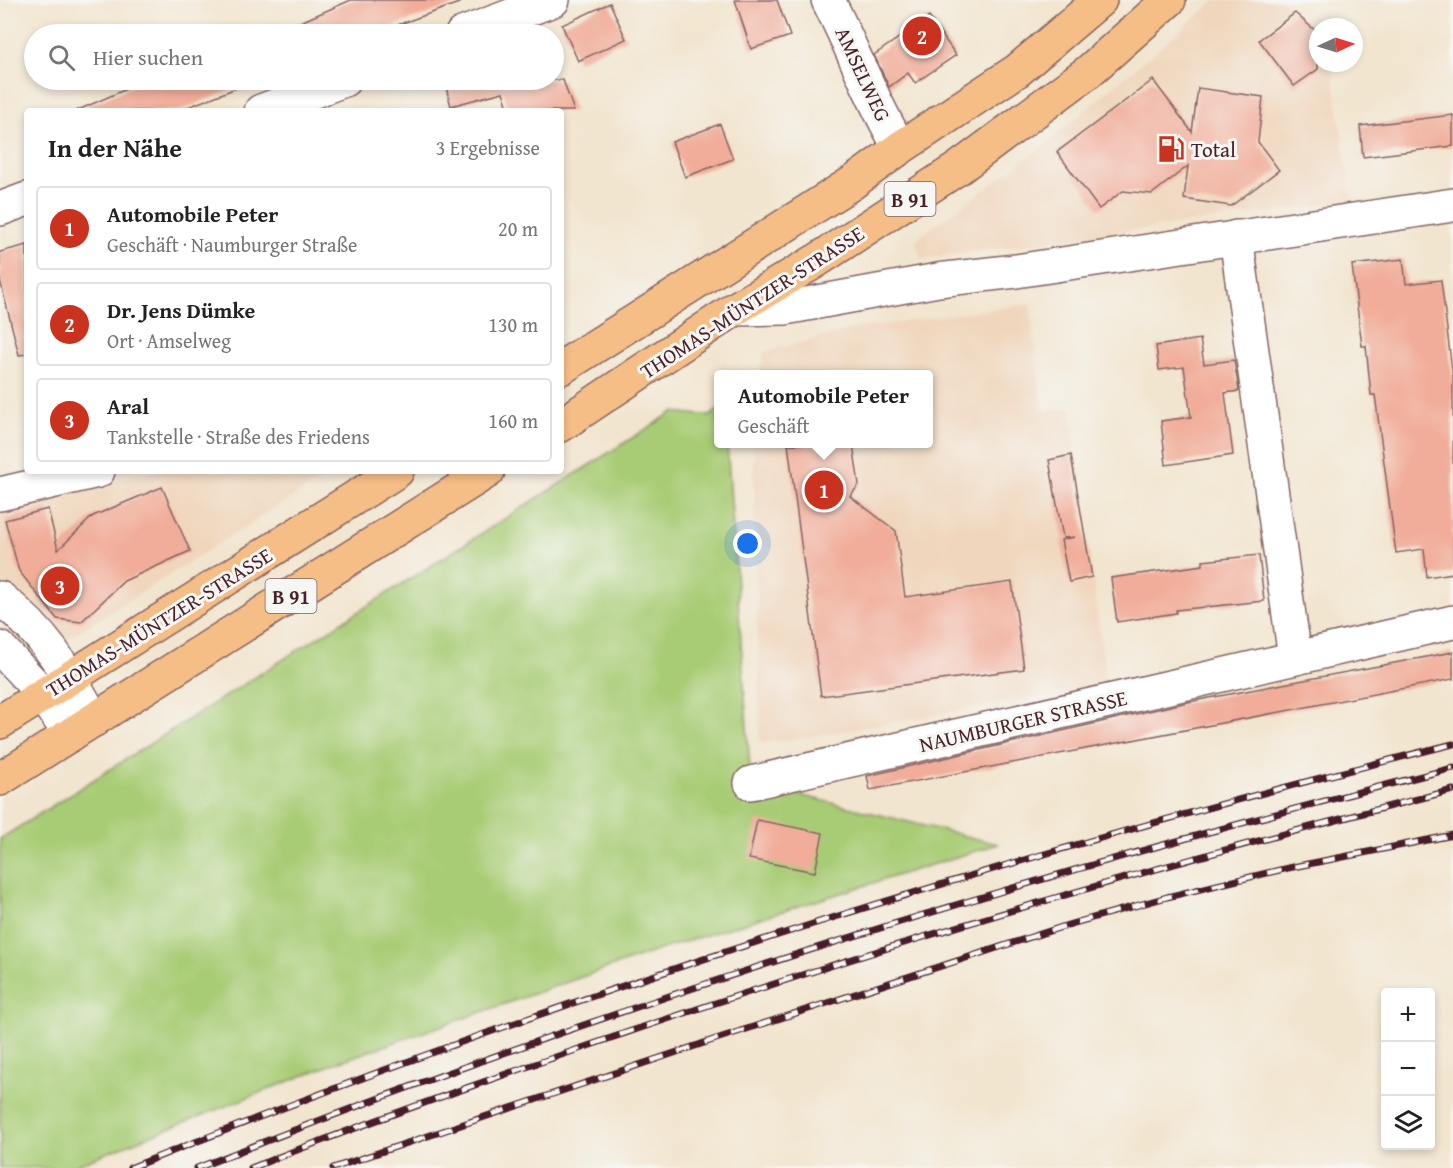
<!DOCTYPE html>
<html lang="de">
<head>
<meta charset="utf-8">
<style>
  body { margin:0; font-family:"Gentium Book Plus",serif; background:#f6f6f6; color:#222 }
  .controls { position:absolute; right:18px; bottom:18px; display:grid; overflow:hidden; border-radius:6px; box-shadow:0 3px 9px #0003 }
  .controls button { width:54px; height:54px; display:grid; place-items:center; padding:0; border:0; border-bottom:2px solid #e0e0e0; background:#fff; color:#222; font:30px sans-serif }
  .compass { position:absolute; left:1309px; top:18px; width:54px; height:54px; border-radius:50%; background:#fff; box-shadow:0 3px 9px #0003; rotate:86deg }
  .you { position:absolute; left:748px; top:544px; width:21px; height:21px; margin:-15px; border:4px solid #fff; border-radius:50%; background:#1a73e8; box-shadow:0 0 0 9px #1a73e833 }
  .badge { display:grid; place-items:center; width:39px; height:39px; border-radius:50%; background:#c8321e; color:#fff; font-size:20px; font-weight:700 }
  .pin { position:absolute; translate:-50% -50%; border:3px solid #fff; box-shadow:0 2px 6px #0006 }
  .popup { position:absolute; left:714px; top:370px; width:219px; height:78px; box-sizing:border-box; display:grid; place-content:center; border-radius:6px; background:#fff; filter:drop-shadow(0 2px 4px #0005); font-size:20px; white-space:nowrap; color:#767676 }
  .popup b { font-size:22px; color:#222 }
  .popup::after { content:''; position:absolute; left:50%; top:100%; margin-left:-12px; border:12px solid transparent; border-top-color:#fff }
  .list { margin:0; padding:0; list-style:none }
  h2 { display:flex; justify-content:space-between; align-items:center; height:78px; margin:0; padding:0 24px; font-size:26px }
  h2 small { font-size:20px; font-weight:400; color:#767676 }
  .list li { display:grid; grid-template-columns:39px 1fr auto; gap:18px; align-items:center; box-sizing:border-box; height:84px; margin:0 12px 12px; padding:0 12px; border:2px solid #e0e0e0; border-radius:6px }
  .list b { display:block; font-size:22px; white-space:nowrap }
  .list p { margin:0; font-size:20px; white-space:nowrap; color:#767676 }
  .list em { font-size:20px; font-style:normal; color:#767676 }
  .icon { flex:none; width:33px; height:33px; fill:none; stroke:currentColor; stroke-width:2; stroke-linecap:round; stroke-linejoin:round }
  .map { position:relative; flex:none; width:1453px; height:1168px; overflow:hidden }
  .search { position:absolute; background:#fff; box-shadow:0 3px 9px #0003; left:24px; top:24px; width:540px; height:66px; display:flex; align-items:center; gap:15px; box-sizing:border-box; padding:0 21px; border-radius:33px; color:#767676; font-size:22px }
  .panel { position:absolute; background:#fff; box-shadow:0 3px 9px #0003; left:24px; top:108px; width:540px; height:366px; border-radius:6px }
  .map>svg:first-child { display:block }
  .built { fill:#f0d6bc }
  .green { fill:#a8cc75; stroke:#797650; stroke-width:1.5 }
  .building { fill:#f1ad9a }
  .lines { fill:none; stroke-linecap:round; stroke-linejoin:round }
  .minor-casing { stroke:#856464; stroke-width:36 }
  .major-casing { stroke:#856464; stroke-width:36 }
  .minor { stroke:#fff; stroke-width:33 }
  .major { stroke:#f6be87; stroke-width:33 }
  .rail-casing { stroke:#4a1f2b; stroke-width:7 }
  .rail { stroke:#f6f6f2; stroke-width:4.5; stroke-dasharray:14; stroke-linecap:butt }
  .labels { text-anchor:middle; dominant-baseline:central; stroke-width:6; stroke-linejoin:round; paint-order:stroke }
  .shield { fill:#f6f6f2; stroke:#7e6067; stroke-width:1.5 }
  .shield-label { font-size:20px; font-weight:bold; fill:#4a1f2b }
  .street-label { font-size:21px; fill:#4a1f2b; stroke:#f6f6f2 }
  .poi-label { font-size:21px; fill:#4a1f2b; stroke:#f6f6f2; text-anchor:start }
</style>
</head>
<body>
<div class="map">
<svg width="1453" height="1168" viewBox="0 0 1453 1168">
  <rect width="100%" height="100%" fill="#f6f6f2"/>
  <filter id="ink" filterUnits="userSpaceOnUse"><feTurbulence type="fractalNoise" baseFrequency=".0167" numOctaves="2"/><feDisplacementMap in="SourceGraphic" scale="12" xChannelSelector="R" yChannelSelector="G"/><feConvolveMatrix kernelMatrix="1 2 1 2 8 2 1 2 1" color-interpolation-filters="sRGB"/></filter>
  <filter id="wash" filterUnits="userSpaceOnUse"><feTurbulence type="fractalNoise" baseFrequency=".008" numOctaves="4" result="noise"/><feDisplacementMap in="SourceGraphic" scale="24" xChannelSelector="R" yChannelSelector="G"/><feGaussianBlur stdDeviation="1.35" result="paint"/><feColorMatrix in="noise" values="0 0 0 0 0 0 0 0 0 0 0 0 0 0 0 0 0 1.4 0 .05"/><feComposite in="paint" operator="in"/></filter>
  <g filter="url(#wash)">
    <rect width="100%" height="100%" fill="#f2e5cf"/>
    <g class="built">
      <path d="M1216,0H1281L1318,33V63H1331L1352,201L921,259L915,240L1037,151Z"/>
      <path d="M1030,304L1043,410L1070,408L1107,685L784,741L760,743L753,444H929V374H760L764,352L857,328Z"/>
      <path d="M153,471H334L66,640L20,597L0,582V509Z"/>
    </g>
    <path class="green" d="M719,409V444H727L751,783L998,844L665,948L338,1062L68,1168H0V839L673,412L710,416Z"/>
    <g id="blocks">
      <g class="building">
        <path d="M351,0H458L459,3L372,34H273Z"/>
        <path d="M735,0H777L790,36L751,49Z"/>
        <path d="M610,3L626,39L578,61L562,25Z"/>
        <path d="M1295,13L1318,33V69L1294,86L1259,40Z"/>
        <path d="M929,17L956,55L915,83L908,73L889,87L874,55Z"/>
        <path d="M147,80H254V81L178,111H76Z"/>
        <path d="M444,80H563L574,111H509L503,92L451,106Z"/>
        <path d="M1153,80L1192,132L1198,88L1263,97L1258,142L1279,170L1231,206L1184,199L1188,166L1152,194L1123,191L1099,209L1057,152Z"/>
        <path d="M1453,115V146L1363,157L1360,126Z"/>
        <path d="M720,124L733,159L685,177L672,142Z"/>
        <path d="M27,245V354L19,355L0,280V252Z"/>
        <path d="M1403,259L1406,284L1441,280L1453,379V573L1427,577L1424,549L1396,553L1375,395H1371L1366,346H1362L1352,265Z"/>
        <path d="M1200,339L1204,364L1234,360L1239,391L1225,393L1233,455L1166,465L1161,421L1191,417L1184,367L1159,370L1156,346Z"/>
        <path d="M788,444H853L859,485L850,496L896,531L905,597L1012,582L1024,669L821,696Z"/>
        <path d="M1071,455L1092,577L1069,582L1061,540L1075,537L1063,538L1049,460Z"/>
        <path d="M162,487L190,551L124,581L81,622L57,619L19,571L5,520L48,509L58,550L93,516Z"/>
        <path d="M1259,555L1264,601L1176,610V613L1117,622L1111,578L1203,565V561Z"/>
        <path d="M1453,652V679L870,790L867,776L1188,702Z"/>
        <path d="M757,820L823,833L815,872L749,859Z"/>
      </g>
    </g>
  </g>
  <g filter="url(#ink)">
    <use href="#blocks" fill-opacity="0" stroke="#856464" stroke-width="1.5"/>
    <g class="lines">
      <defs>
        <g id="minor">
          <path d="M828,0C853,49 872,101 900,148"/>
          <path d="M462,34L553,0"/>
          <path d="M261,111L344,80"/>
          <path d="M0,209L27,199"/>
          <path d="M1236,237L1295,658"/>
          <path d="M735,309L785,308L938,280L1016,271L1453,205"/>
          <path d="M0,494L98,471"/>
          <path d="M0,598C48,636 65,669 94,720"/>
          <path d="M0,648L44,695L70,735"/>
          <path d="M751,783L1453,622"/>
        </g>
        <g id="major">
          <path d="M561,368L852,183L900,148L1018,70L1100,0"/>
          <path d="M561,425L735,309L816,261L960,167L1088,72L1169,0"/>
          <path d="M0,722L397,471"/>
          <path d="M0,779L488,471"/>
        </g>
      </defs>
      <use href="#minor" class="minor-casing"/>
      <use href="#major" class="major-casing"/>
      <use href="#minor" class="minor"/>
      <use href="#major" class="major"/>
      <defs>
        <g id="rail">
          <path d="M130,1168C559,995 1004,856 1453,744"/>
          <path d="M197,1168C606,1006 1027,875 1453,768"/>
          <path d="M251,1168C357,1126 465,1088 573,1051C862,951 1156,865 1453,790"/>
          <path d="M333,1168L716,1039L1071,924L1167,897L1288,868L1453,835"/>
        </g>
      </defs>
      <use href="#rail" class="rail-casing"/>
      <use href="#rail" class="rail"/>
    </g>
  </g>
  <defs>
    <symbol id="fuel-bare" viewBox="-9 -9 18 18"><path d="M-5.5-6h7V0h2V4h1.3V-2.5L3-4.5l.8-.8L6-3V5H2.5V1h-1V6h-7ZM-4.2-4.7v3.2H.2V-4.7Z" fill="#c8321e" stroke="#f6f6f2" stroke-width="2.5" paint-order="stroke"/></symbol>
  </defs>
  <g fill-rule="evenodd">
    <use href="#fuel-bare" x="1152" y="130" width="38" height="38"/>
  </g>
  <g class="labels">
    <g class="shield">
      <rect x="884.5" y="182" width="51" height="34" rx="4.5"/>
      <rect x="265.5" y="579" width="51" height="34" rx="4.5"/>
    </g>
    <g class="shield-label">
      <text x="910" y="199">B 91</text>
      <text x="291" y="596">B 91</text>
    </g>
    <g class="street-label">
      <text transform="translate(863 74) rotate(65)">AMSELWEG</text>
      <text transform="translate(752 302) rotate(-33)">THOMAS-MÜNTZER-STRASSE</text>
      <text transform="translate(159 622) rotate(-32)">THOMAS-MÜNTZER-STRASSE</text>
      <text transform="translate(1023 721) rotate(-13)">NAUMBURGER STRASSE</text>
    </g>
    <g class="poi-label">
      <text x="1191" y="149">Total</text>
    </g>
  </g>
</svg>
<div class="controls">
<button>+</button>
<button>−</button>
<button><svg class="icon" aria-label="layers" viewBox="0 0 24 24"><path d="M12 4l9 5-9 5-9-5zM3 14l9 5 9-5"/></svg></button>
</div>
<svg class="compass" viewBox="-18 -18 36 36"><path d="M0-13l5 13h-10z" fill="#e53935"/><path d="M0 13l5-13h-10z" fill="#767676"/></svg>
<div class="you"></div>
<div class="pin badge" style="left:824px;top:490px">1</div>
<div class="popup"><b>Automobile Peter</b>Geschäft</div>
<div class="pin badge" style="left:922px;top:36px">2</div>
<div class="pin badge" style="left:60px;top:586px">3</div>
<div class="search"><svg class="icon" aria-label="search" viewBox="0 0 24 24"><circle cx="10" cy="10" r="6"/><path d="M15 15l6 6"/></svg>Hier suchen</div>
<section class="panel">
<h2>In der Nähe<small>3 Ergebnisse</small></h2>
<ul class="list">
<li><span class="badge">1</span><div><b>Automobile Peter</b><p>Geschäft · Naumburger Straße</p></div><em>20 m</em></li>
<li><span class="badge">2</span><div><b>Dr. Jens Dümke</b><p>Ort · Amselweg</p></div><em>130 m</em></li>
<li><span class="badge">3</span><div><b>Aral</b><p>Tankstelle · Straße des Friedens</p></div><em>160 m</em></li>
</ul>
</section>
</div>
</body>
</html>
